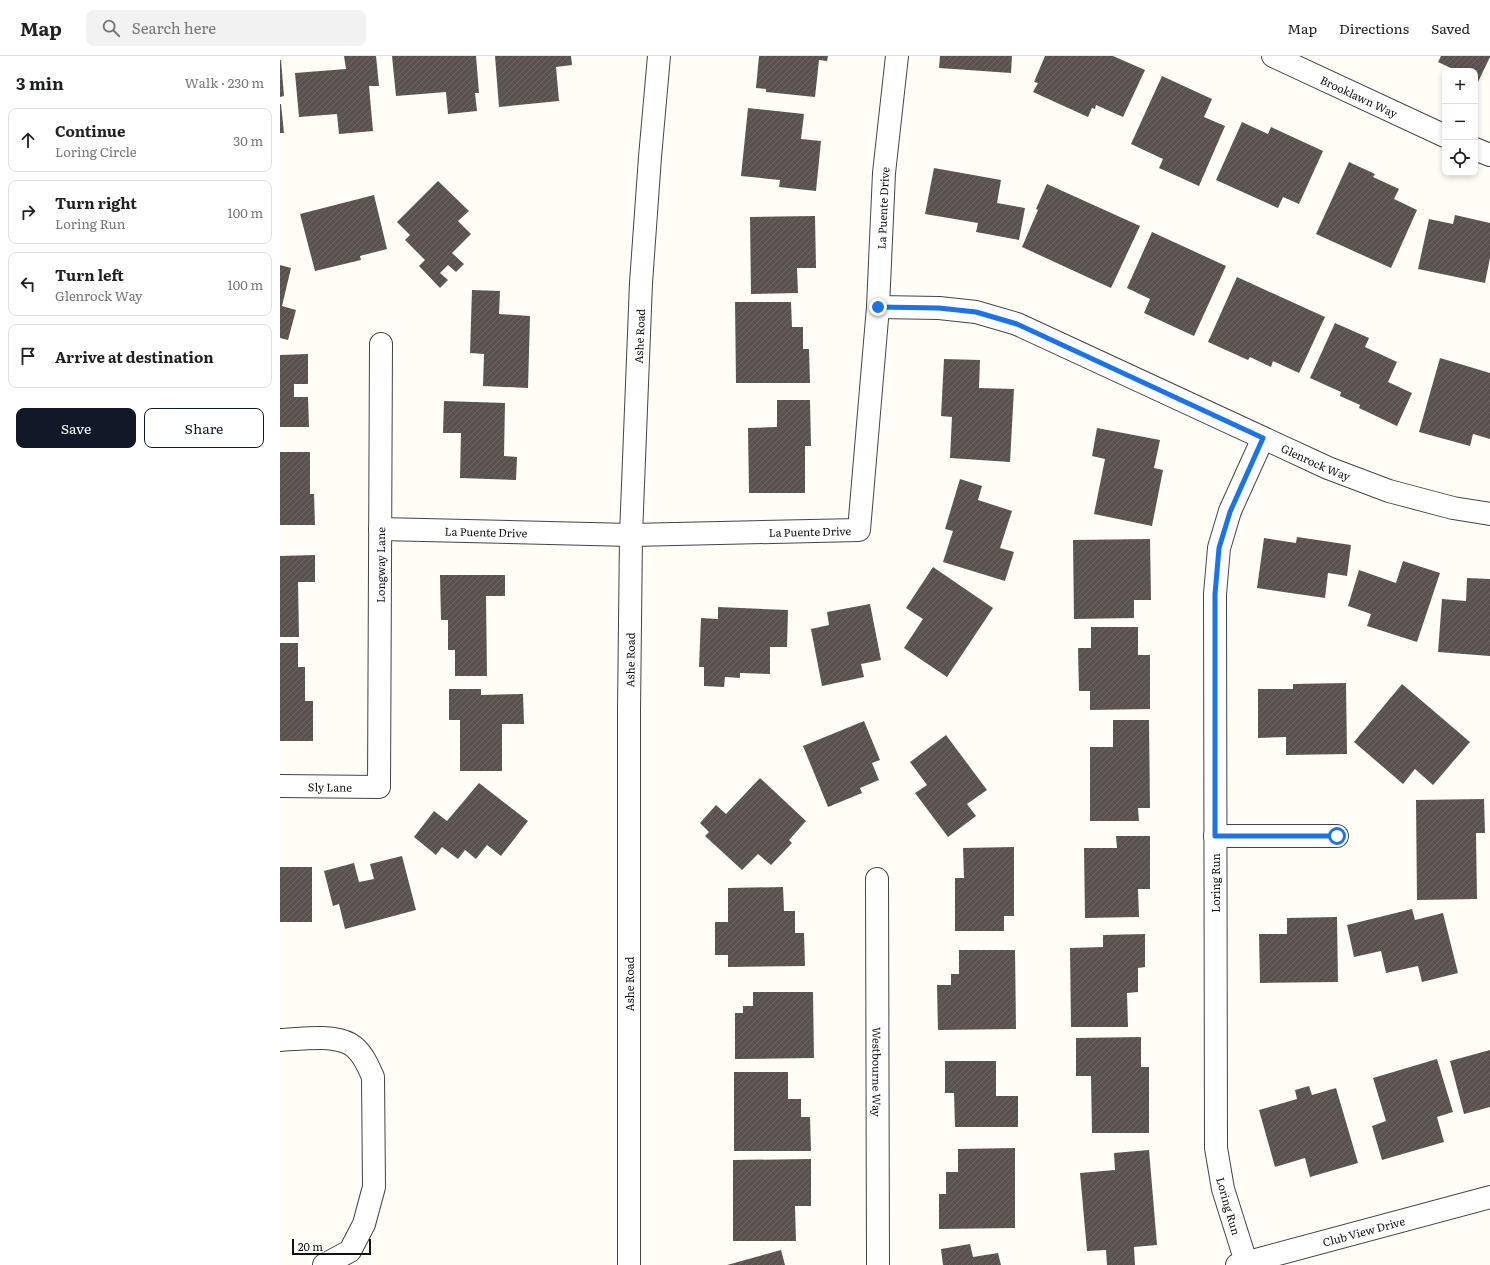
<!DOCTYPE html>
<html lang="en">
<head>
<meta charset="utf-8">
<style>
  body { margin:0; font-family:Literata,serif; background:#f2f2f2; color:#202124 }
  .controls { position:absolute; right:12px; top:12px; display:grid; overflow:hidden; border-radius:8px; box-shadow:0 2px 6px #0003 }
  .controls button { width:36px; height:36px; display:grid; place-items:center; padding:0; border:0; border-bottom:1px solid #e0e0e0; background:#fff; color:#202124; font:20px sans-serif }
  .scale { position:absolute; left:12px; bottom:10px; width:79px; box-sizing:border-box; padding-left:4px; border:2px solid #111; border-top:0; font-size:11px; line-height:14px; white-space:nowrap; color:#111; -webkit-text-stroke:3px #fff; paint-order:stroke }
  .stop { position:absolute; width:12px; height:12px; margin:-9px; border:3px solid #1a73e8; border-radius:50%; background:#fff }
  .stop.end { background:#1a73e8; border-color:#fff; box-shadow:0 1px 4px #0008 }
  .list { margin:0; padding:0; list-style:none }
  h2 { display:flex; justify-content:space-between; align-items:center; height:52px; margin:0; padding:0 16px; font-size:17px }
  h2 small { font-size:13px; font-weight:400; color:#757577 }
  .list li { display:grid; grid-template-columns:26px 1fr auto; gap:12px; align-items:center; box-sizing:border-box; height:64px; margin:0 8px 8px; padding:0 8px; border:1px solid #e0e0e0; border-radius:8px }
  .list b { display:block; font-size:15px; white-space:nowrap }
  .list p { margin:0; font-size:13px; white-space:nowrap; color:#757577 }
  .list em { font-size:13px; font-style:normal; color:#757577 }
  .actions { display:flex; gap:8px; padding:12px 16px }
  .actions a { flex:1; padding:9px 0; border:1px solid #111827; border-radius:8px; text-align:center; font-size:14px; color:#111827 }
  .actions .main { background:#111827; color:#fff }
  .icon { flex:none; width:22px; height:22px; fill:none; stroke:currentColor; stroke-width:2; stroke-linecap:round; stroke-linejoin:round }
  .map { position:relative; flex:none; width:1210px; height:1209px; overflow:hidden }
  header { display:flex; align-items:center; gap:24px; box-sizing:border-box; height:56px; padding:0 20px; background:#fff; border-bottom:1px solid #e0e0e0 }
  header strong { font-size:19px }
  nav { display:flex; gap:22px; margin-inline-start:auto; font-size:14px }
  .search { width:280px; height:36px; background:#f2f2f2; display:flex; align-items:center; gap:10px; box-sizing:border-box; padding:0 14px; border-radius:8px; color:#757577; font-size:15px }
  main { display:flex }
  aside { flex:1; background:#fff }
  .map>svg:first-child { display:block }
  .building { fill:url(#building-hatch) }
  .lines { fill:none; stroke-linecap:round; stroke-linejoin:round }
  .minor-casing { stroke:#444; stroke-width:24 }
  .minor { stroke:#fff; stroke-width:22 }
  .route { stroke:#1a73e8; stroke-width:5 }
  .labels { text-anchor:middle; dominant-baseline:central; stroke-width:4; stroke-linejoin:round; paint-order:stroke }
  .street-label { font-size:11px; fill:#111; stroke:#fff }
</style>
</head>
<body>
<header>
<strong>Map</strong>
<div class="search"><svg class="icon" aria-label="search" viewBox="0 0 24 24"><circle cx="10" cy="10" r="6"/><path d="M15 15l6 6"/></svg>Search here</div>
<nav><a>Map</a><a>Directions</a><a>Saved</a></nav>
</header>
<main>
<aside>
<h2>3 min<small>Walk · 230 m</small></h2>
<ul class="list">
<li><svg class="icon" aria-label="ahead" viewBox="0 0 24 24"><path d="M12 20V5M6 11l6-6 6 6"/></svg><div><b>Continue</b><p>Loring Circle</p></div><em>30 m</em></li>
<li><svg class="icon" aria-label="right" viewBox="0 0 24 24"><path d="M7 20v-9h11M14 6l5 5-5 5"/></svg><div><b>Turn right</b><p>Loring Run</p></div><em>100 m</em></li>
<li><svg class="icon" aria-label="left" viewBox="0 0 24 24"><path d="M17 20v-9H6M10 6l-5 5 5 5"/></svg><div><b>Turn left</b><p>Glenrock Way</p></div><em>100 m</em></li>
<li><svg class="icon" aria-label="arrive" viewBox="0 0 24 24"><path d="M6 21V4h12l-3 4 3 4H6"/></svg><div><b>Arrive at destination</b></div></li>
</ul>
<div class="actions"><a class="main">Save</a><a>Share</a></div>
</aside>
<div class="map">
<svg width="1210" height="1209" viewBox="0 0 1210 1209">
  <defs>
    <pattern id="building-hatch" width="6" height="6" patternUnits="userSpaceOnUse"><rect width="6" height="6" fill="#5a524d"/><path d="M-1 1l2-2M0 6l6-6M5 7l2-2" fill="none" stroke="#6d6662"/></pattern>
  </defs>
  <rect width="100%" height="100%" fill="#fffdf5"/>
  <g class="building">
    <path d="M64,0H96L99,30H89L93,75L59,78L57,58L19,61L15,17L66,13Z"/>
    <path d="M112,0H196L199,37H195L197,55L168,58L166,36L116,40Z"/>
    <path d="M215,0H291L292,9L276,11L279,45L219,51Z"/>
    <path d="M479,0H548L547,5L539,4L535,41L486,36V33L476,32Z"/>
    <path d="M660,0H732L731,17L659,12Z"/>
    <path d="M765,0H833L865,14L843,61L816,49L815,53L812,52L808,61L753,36L758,27L754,26Z"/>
    <path d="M1161,0H1210V1L1198,26L1195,24V15H1177L1158,6Z"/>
    <path d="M0,4H1L4,40L0,41Z"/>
    <path d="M882,20L932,43L924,61L945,70L919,130L879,112L883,103L851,88Z"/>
    <path d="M0,48H1L4,77H0Z"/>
    <path d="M468,52L524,58L521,83L541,85L536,135L499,131L500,124L461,120Z"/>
    <path d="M962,66L988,78L991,71L1043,95L1019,148L1003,141L998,152L936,124Z"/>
    <path d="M1069,106L1095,118L1093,121L1119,133L1114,143L1137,154L1111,212L1036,178Z"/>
    <path d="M654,112L721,124L717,147L745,152L739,184L696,176L698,167L645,158Z"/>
    <path d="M158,125L189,155L178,165L191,178L172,197L184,208L176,216L168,209L160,217L168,224L160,232L139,210L145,204L125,184L130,179L117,166Z"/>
    <path d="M767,128L860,170L831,232L742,191L758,154L756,153Z"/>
    <path d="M94,139L107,193L80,200L81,204L35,215L20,158Z"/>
    <path d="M1175,159L1210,167V202L1205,227L1138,213L1149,163L1173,168Z"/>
    <path d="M535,160L536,212H517L518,237L471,238L470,161Z"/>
    <path d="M872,176L946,210L914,280L864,257L870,243L847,232Z"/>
    <path d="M0,209L11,212L2,250L16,254L8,284L0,282Z"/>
    <path d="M957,221L1045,261L1019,317L993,305L991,311L970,301L968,304L928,286Z"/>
    <path d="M192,234L220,235L219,258L250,260L248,332L203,330L204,298L190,297Z"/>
    <path d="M455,246H511L512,271H523V293H529L530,327H456Z"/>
    <path d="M1055,267L1089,282L1085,291L1117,306L1108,326L1132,337L1117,370L1079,352L1080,349L1060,340L1061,336L1030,322Z"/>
    <path d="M28,298V328H14V341H28L29,371H0V299Z"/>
    <path d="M1160,302L1210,317V383L1193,378L1190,390L1139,376Z"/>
    <path d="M664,303L700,304L699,332L734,333L730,406L670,402L672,361L661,360Z"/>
    <path d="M497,344H530L531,390H525V437H469L468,372L497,371Z"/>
    <path d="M164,345L225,347L224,400L237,401L236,424L180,422L181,377H163Z"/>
    <path d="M817,372L880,384L874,412L883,414L872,470L814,458L825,403L812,400Z"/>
    <path d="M0,396H30V438H34L35,469H0Z"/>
    <path d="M680,423L702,430L698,444L732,455L720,492L734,496L725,525L663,506L673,475L665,473Z"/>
    <path d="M1017,481L1071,489L1067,520L1048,517L1045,542L977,532L984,482L1016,487Z"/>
    <path d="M870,483L871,544H854V562L794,563L793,484Z"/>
    <path d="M35,499V526H18L19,581H0V500Z"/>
    <path d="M1123,505L1160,517L1137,586L1087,570L1091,558L1068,550L1079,514L1116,527Z"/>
    <path d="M653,511L713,552L667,621L624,592L643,563L626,552Z"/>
    <path d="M160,519H225V540H206L207,620H175V594H168V564H161Z"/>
    <path d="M1187,522L1210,523V600L1158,596L1162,543L1186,545Z"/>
    <path d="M590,548L601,604L581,608L584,621L542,630L531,573L549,569L547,556Z"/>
    <path d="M438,551L508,554L507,591H490V618L460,617V622L445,621L444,631L424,630V611H419L421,562L438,563Z"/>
    <path d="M811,571H858V599H870V653L810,654V635H799L798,592H811Z"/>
    <path d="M0,587H18V611H25V645H33V685H0Z"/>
    <path d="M1066,627L1067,698L1006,699V681L978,682V633H1013V628Z"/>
    <path d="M1122,628L1190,686L1153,729L1135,713L1123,728L1074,686Z"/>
    <path d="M169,633H201V639L243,638L244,668H222V715H180V664H169Z"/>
    <path d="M833,664H869L870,752H858L859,765H810V691H833Z"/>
    <path d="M584,665L600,704L592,707L599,724L580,732L582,737L548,751L523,690Z"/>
    <path d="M666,679L707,734L687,748L696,760L668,781L635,737L647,729L630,706Z"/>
    <path d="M480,722L526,765L509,784L512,787L491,809L478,798L462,814L425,780L429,776L420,767L436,749L446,758Z"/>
    <path d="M199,727L248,765L221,800L207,789L196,803L185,794L178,803L162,791L156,799L134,781L154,755L167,765Z"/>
    <path d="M1204,743L1205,777H1196L1197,843L1137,844L1136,744Z"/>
    <path d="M836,780H870V833H858L859,861L805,862L804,792H837Z"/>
    <path d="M734,791V860H724V875H675V822H684L683,792Z"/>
    <path d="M122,800L136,854L65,873L59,848L53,850L44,815L74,807L79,826L94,823L90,808Z"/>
    <rect x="0" y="811" width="32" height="55"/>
    <path d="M503,831L504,855H515V877H524L525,910L448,911V899H435V866H448V832Z"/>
    <path d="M1132,853L1135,864L1163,857L1178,917L1142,926L1138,910L1106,917L1101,895L1074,901L1067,869Z"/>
    <path d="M1057,861L1058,926L980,927L979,878H1007V862Z"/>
    <path d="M865,878V911L858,912V936L847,937L848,971H791L790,892L823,891V879Z"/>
    <path d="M679,894H735L736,973L658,974L657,929H671V918H679Z"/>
    <path d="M473,936H533L534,1002L455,1003V957H463V950H473Z"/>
    <path d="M861,981V1011H869V1077H812L811,1020H796V982Z"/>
    <path d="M1210,994V1051L1184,1058L1170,1005Z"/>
    <path d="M1157,1003L1173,1056L1157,1061L1164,1086L1102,1104L1092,1070L1106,1065L1093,1022Z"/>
    <path d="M665,1005H716V1040H738V1071H675L674,1037H665Z"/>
    <path d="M454,1016H508V1043H521V1061H530L531,1095H454Z"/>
    <path d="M1029,1030L1032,1039L1056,1032L1078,1107L1030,1121L1025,1102L995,1111L979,1054L1017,1043L1015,1034Z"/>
    <path d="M735,1092V1172L659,1173V1138H666V1116H678V1093Z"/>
    <path d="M869,1094L877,1189L854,1191L855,1209H827L826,1194L807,1195L800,1117L835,1114L834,1097Z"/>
    <path d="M531,1103V1150H515L516,1185H453V1104Z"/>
    <path d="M690,1188L693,1201L718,1197L721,1209H663L661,1193Z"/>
    <path d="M501,1194L505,1209H447Z"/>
  </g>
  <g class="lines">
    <defs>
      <g id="minor">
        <path id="s1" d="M993,0L1165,80"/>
        <path d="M1195,93L1210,99"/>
        <path id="s2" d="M598,251L659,252L696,256L737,268L1048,412L1109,435L1173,452L1210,458"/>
        <path id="s3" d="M100,473L351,479L579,474L598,251L604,117L617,0"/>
        <path id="s4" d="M0,730L99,731L101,288"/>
        <path d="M935,780H1057"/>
        <path id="s5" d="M597,823L598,1209"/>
        <path d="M0,984C21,983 52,978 70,988C82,995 88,1010 93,1021L94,1131L84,1168L70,1195L44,1209"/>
        <path d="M966,1206L943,1133L936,1092L935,538L939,492L950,455L983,382"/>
        <path id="s6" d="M349,1209V654L351,479L361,227L370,101L379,0"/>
        <path id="s7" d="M957,1209L1210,1141"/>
      </g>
    </defs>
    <use href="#minor" class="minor-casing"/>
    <use href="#minor" class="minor"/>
  </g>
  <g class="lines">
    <path class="route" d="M598,251L659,252L696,256L737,268L983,382L950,456L939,492L935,538V780H1057"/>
  </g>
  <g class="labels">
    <g class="street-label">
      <text stroke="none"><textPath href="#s1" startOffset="95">Brooklawn Way</textPath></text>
      <text stroke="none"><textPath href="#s3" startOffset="802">La Puente Drive</textPath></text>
      <text stroke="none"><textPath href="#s6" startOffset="929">Ashe Road</textPath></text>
      <text stroke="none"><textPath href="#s2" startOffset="470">Glenrock Way</textPath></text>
      <text stroke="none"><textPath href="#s3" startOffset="430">La Puente Drive</textPath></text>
      <text stroke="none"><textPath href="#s3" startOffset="106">La Puente Drive</textPath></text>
      <text stroke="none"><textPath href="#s4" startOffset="321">Longway Lane</textPath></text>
      <text stroke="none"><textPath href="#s6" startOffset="605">Ashe Road</textPath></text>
      <text stroke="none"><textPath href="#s4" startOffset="50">Sly Lane</textPath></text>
      <text transform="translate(935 827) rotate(-90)">Loring Run</text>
      <text transform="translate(349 928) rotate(-90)">Ashe Road</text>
      <text stroke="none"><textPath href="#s5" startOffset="193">Westbourne Way</textPath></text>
      <text transform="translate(949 1150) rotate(74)">Loring Run</text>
      <text stroke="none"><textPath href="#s7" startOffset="131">Club View Drive</textPath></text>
    </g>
  </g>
</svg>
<div class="controls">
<button>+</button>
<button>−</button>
<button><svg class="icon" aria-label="locate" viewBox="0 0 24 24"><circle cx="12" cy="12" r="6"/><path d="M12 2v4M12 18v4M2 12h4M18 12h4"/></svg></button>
</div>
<div class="scale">20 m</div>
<div class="stop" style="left:1057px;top:780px"></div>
<div class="stop end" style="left:598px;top:251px"></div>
</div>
</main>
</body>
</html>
